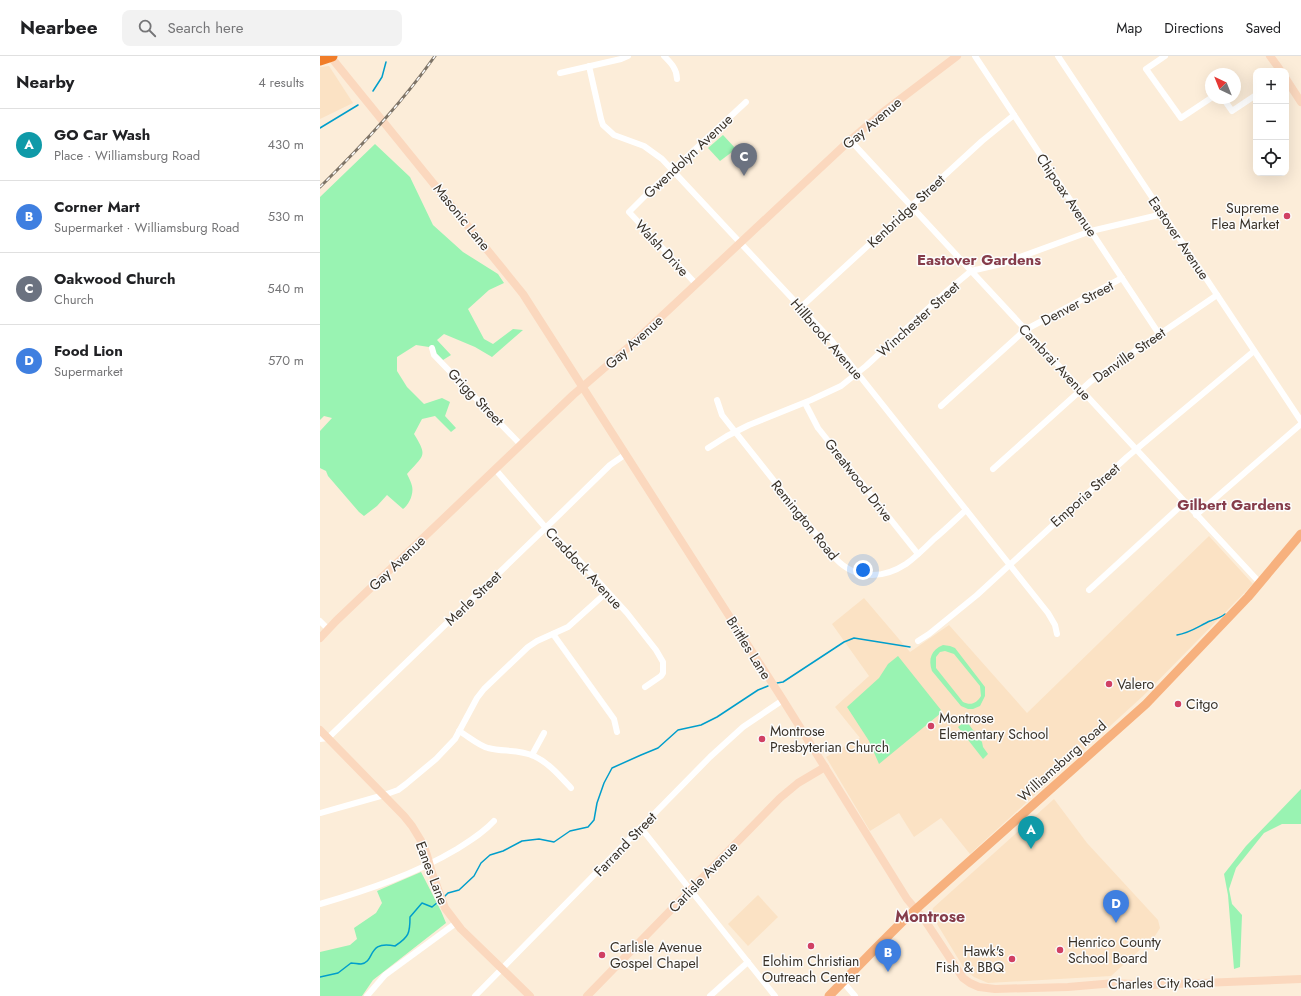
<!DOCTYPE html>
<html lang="en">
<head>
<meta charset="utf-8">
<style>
  body { margin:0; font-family:Jost,sans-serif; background:#f2f2f2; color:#202124 }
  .controls { position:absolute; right:12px; top:12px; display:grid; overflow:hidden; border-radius:8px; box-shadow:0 4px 16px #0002 }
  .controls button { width:36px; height:36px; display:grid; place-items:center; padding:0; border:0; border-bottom:1px solid #e0e0e0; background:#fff; color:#202124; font:20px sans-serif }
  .compass { position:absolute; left:885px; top:12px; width:36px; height:36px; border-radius:50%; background:#fff; box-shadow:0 4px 16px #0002; rotate:317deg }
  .you { position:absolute; left:543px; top:514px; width:14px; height:14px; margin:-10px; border:3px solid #fff; border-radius:50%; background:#1a73e8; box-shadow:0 0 0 6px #1a73e833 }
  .badge { display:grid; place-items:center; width:26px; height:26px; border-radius:50%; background:#d04064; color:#fff; font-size:13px; font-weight:700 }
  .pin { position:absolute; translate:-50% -33px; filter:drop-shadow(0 1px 2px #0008) }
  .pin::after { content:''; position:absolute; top:21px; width:14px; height:12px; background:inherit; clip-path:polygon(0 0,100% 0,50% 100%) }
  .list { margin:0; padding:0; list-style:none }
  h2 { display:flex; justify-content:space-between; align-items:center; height:52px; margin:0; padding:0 16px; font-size:17px }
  h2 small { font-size:13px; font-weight:400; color:#757577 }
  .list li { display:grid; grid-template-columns:26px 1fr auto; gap:12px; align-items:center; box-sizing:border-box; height:72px; padding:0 16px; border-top:1px solid #e0e0e0 }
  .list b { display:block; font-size:15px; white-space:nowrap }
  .list p { margin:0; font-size:13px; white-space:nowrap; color:#757577 }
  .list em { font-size:13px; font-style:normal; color:#757577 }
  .icon { flex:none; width:22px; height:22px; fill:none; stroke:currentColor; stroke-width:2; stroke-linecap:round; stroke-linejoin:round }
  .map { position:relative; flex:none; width:981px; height:940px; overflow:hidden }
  header { display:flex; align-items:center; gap:24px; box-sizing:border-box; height:56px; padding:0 20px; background:#fff; border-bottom:1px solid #e0e0e0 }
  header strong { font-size:19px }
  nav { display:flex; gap:22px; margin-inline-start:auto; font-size:14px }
  .search { width:280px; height:36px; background:#f2f2f2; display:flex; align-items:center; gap:10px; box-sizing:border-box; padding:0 14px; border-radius:8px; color:#757577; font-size:15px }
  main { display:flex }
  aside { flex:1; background:#fff }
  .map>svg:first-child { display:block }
  .built { fill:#fbe2c4 }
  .green { fill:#99f3b2; fill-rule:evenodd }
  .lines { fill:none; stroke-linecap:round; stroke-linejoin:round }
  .stream { stroke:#009ecb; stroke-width:1.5 }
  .street { stroke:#fff; stroke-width:6 }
  .secondary { stroke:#fbd8be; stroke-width:8 }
  .primary { stroke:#f7b17e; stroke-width:9 }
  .highway { stroke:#f17d28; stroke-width:11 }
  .rail-casing { stroke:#7e7467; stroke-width:3 }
  .rail { stroke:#fcfcfc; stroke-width:1.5; stroke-dasharray:4.5; stroke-linecap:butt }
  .poi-dot { fill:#d04064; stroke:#fcfcfc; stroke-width:1.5 }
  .labels { text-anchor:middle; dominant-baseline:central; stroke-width:3; stroke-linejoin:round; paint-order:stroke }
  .street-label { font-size:14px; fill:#383128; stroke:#fcfcfc }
  .poi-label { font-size:14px; fill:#383128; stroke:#fcfcfc; text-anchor:start }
  .neighbourhood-label { font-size:15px; font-weight:bold; fill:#853c4a; stroke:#fcfcfc }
  .quarter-label { font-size:16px; font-weight:bold; fill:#853c4a; stroke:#fcfcfc }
</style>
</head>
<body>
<header>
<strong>Nearbee</strong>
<div class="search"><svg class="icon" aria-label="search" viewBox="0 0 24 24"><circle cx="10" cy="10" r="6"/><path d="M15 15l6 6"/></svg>Search here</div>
<nav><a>Map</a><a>Directions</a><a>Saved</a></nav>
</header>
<main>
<aside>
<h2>Nearby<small>4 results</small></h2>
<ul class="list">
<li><span class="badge" style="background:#0f9aa8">A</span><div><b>GO Car Wash</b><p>Place · Williamsburg Road</p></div><em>430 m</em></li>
<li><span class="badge" style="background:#3f7fe0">B</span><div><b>Corner Mart</b><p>Supermarket · Williamsburg Road</p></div><em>530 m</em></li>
<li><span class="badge" style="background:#6b7280">C</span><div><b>Oakwood Church</b><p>Church</p></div><em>540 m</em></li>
<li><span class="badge" style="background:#3f7fe0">D</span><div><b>Food Lion</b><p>Supermarket</p></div><em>570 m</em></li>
</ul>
</aside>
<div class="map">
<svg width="981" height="940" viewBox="0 0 981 940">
  <rect width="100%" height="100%" fill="#fcedd9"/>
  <g class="built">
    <path d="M9,10L33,47L0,63V11Z"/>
    <path d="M889,480L933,528L823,640L650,798L621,762L594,781L579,757L550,775L506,701L540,682L515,651L549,620L512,568L544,542L590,596L629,569L707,657Z"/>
    <path d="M734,743L767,787L838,864L840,872L835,880L791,920L668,927L654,921L645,914L611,858L613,852Z"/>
    <path d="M438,839L458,861L428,890L408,868Z"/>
  </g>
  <g class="green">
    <path d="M403,79L416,93L400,105L388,92Z"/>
    <path d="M55,88L90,121L113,169L143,196L178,218L184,227L169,234L148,253L164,283L173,288L193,273L203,274L172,301L155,291L124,278L117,284L131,299L123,304L109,291L96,289L77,301V315L87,331L104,348L122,342L130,346L125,360L136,372L131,376L115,360L102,363L94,378C108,401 104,398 87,418C89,422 91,426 92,430C94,438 89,449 83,453L67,439L57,450L44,460L39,456L8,420L6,415L0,412V375L12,362L4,360L0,364V141Z"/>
    <path d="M623,589L630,590L635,592L665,631V640L660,650L653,653H648L641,650L612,615C608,603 611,594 623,589ZM625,595L634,598L660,630L661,640C657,647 651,650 643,646L616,612V601L620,596Z"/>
    <path d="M578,600L621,654V657L559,708L549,685L527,651L559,622L568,608Z"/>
    <path d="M647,666L662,686L663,691L668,698L663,703L638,671L643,667Z"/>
    <path d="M981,733V768H962L944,777L916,812L909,833L912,848L922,859L920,911L914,913L908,839L904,818L926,790Z"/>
    <path d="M101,816L121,855L126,867L53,924L42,940H0V896L30,889L37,883L34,872L56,857L62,847L57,835Z"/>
  </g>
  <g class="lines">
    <g class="stream">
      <path d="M53,35L62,21L66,6"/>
      <path d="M0,72L38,49"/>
      <path d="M857,579C870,577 879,570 890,565C896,563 900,562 905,558"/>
      <path d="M457,627L463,626L524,586L534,582L590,591"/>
      <path d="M125,840L128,837L139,834L154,820L161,807L170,799L183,795L202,785L219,783L234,786L250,775L268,771L274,764L277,747L284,727L292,712L321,699L338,692L358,674L381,669L397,661L438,634L448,630"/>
      <path d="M0,921L18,917L31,907C34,907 38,908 41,908C56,906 46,884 75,890C89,881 90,877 90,861L102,847L112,851L118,846"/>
    </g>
    <g class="street">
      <path d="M344,0C351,7 357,13 357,23"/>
      <path d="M655,0L839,278"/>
      <path d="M738,0L981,365"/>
      <path d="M845,0L826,13L861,62L891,42"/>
      <path d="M269,10L281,63L283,69L294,79L324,90L342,103L512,285L728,557L735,569L737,578"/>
      <path d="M240,17L301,3L308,0"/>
      <path d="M903,42L912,55L936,39"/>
      <path d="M530,84L940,527"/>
      <path d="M376,228L309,156L328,137L426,46"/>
      <path d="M480,252L662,85L694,59"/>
      <path d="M112,292L114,299L201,389"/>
      <path d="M397,344L402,359L409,368L516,503C536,524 563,523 586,508C596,501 605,492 614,483C625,474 635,464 646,454"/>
      <path d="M485,347L498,372L598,498"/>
      <path d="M621,350L705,274L802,222"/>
      <path d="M388,392L407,380L429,369L491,344L521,330L546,310L627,235L651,215L681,208L771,175L843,158"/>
      <path d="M175,413L226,472L257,502L307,557L336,594L343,606V617L341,620L325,631"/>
      <path d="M673,413L771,325L897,239"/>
      <path d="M876,459L981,368"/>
      <path d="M769,534L864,447"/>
      <path d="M0,565L8,573"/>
      <path d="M233,578L294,663L297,676"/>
      <path d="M598,585L609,578L657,539L807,401L934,295"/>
      <path d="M139,675C148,680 158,689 168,692C183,696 199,693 214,700C229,707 240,720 251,732"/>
      <path d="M0,683L8,682L241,457L290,409L306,398"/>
      <path d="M212,699L224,677"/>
      <path d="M0,757L64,739L78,734L86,728L116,703L135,683L157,642L164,633L208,591L217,585L248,571L287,536"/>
      <path d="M321,772L455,940"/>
      <path d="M0,848C48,834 95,818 137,793C151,784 163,777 174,765"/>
      <path d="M523,926L535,940"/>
      <path d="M47,940L65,919L136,867"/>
      <path d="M155,940L390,701L423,671L463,644"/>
      <path d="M390,940L428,906"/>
    </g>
    <g class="secondary">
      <path d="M10,0L203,238L463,644L587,843L604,863L643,922L650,927L659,931L675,933L748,931L795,927L831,929L981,923"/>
      <path d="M950,0L961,15"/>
      <path d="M966,23L981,46"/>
      <path d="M0,582L16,565L253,339L311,289L528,86L562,57L637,0"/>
      <path d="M0,674L84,760L92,770L103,788L107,799L112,817L125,852L141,873L210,940"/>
      <path d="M267,940L460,742L478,727L505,711"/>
    </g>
    <path class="primary" d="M509,940L554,894L586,862L826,648L928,541L981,478"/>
    <path class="highway" d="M0,4L12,0"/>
    <defs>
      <path id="rail" d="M0,131C42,90 81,48 115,0"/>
    </defs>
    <use href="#rail" class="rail-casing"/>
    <use href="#rail" class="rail"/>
  </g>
  <g class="poi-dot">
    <circle cx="967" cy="160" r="4"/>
    <circle cx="789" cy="628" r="4"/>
    <circle cx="858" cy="648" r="4"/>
    <circle cx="611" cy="670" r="4"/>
    <circle cx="442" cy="683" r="4"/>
    <circle cx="491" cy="890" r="4"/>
    <circle cx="740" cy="894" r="4"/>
    <circle cx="282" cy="899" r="4"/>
    <circle cx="692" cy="903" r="4"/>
  </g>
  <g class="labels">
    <g class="street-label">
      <text transform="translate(552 67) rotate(-40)">Gay Avenue</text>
      <text transform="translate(368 100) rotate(-43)">Gwendolyn Avenue</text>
      <text transform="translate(747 139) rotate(56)">Chipoax Avenue</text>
      <text transform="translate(586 155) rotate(-43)">Kenbridge Street</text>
      <text transform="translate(142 161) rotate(51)">Masonic Lane</text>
      <text transform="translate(859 182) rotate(56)">Eastover Avenue</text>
      <text transform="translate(342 192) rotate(47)">Walsh Drive</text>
      <text transform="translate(757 247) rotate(-28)">Denver Street</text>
      <text transform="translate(598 263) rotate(-42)">Winchester Street</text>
      <text transform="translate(507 283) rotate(49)">Hillbrook Avenue</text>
      <text transform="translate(314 286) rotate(-42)">Gay Avenue</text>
      <text transform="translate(809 299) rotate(-35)">Danville Street</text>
      <text transform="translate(735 306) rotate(47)">Cambrai Avenue</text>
      <text transform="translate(156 341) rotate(46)">Grigg Street</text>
      <text transform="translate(539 424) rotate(52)">Greatwood Drive</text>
      <text transform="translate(765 439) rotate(-42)">Emporia Street</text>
      <text transform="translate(485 464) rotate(51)">Remington Road</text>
      <text transform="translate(77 507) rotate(-44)">Gay Avenue</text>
      <text transform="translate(264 512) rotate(47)">Craddock Avenue</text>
      <text transform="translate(153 542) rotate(-44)">Merle Street</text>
      <text transform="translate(429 592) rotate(58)">Brittles Lane</text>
      <text transform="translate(742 705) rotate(-42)">Williamsburg Road</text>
      <text transform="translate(305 788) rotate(-46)">Farrand Street</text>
      <text transform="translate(112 817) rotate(69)">Eanes Lane</text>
      <text transform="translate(383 821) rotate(-46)">Carlisle Avenue</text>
      <text transform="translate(841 927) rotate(-1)">Charles City Road</text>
    </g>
    <g class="poi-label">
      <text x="959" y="152" text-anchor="end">Supreme<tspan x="959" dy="16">Flea Market</tspan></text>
      <text x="797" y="628">Valero</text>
      <text x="866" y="648">Citgo</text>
      <text x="619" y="662">Montrose<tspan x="619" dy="16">Elementary School</tspan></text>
      <text x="450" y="675">Montrose<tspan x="450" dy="16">Presbyterian Church</tspan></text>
      <text x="748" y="886">Henrico County<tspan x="748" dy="16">School Board</tspan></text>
      <text x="290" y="891">Carlisle Avenue<tspan x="290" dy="16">Gospel Chapel</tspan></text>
      <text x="684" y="895" text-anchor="end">Hawk's<tspan x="684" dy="16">Fish &amp; BBQ</tspan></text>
      <text x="491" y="905" text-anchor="middle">Elohim Christian<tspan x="491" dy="16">Outreach Center</tspan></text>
    </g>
    <g class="neighbourhood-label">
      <text x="659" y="204">Eastover Gardens</text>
      <text x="914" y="449">Gilbert Gardens</text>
    </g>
    <g class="quarter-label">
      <text x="610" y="860">Montrose</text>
    </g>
  </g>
</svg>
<div class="controls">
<button>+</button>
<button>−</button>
<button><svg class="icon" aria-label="locate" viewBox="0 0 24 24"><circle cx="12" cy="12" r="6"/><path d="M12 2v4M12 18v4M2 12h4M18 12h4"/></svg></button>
</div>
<svg class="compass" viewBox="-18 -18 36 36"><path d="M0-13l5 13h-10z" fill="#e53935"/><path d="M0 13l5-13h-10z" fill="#757577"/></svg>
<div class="you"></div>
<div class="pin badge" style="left:711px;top:793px;background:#0f9aa8">A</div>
<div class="pin badge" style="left:568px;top:916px;background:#3f7fe0">B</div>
<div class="pin badge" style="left:424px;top:120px;background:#6b7280">C</div>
<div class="pin badge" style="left:796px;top:867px;background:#3f7fe0">D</div>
</div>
</main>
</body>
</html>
